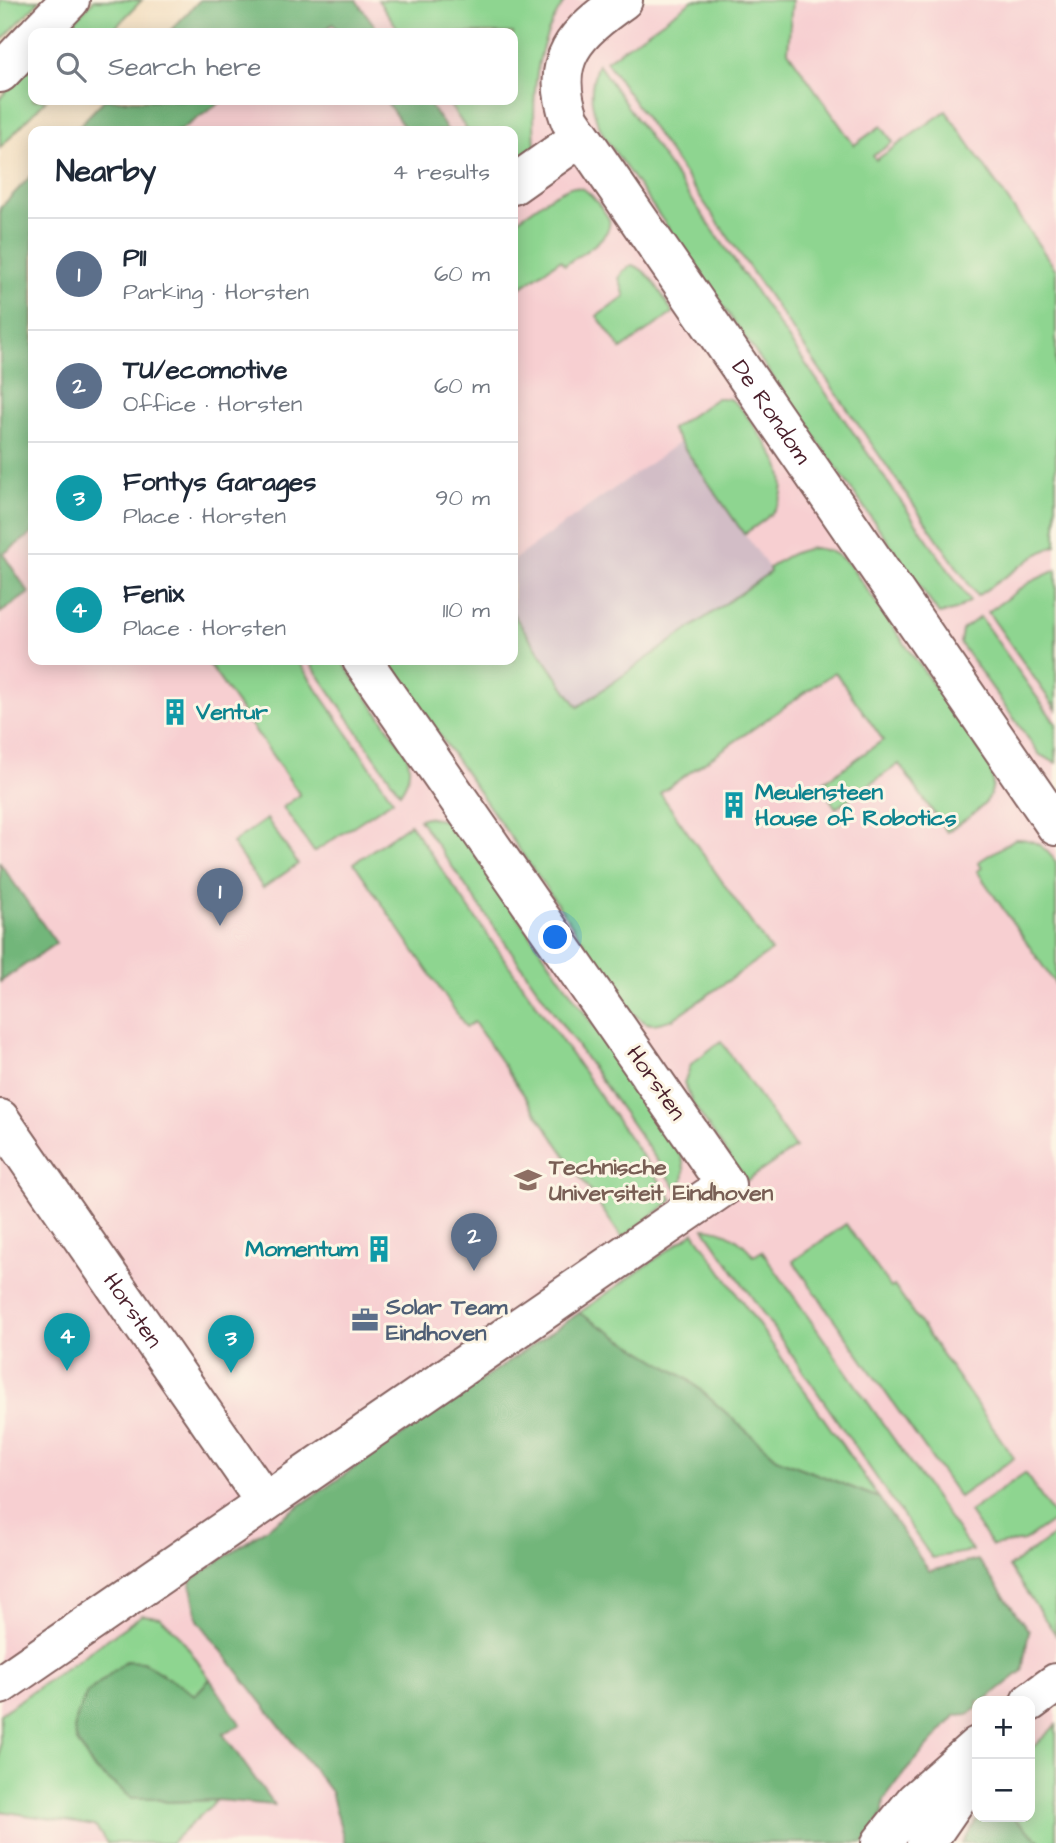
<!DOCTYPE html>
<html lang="en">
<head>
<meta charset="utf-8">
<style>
  body { margin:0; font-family:"Architects Daughter",sans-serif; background:#f6f6f7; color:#1f2937 }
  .controls { position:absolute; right:21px; bottom:21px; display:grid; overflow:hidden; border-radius:14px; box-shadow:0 4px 18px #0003 }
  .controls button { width:63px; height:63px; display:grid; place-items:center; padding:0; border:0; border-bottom:2px solid #e0e1e3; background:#fff; color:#1f2937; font:35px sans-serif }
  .you { position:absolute; left:556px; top:938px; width:24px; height:24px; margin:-18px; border:5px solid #fff; border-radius:50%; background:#1a73e8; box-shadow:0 0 0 10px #1a73e833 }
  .badge { display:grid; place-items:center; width:46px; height:46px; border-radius:50%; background:#ea580c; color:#fff; font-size:23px; font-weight:700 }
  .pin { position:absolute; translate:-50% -58px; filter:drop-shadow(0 2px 4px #0008) }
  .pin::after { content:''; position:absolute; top:37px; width:24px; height:21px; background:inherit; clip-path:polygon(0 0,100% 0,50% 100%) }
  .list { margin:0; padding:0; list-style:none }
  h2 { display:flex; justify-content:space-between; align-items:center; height:91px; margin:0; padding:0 28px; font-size:30px }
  h2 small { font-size:23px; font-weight:400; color:#747a83 }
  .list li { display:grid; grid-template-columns:46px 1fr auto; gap:21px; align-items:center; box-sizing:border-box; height:112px; padding:0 28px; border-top:2px solid #e0e1e3 }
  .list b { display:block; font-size:26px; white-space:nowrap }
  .list p { margin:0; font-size:23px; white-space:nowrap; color:#747a83 }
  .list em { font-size:23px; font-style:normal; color:#747a83 }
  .icon { flex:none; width:38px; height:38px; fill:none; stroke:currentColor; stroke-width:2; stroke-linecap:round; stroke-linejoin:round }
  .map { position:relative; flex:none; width:1056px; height:1843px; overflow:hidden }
  .search { position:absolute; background:#fff; box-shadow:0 4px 18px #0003; left:28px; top:28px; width:490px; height:77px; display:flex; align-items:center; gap:18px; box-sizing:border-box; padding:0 24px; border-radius:14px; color:#747a83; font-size:26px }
  .panel { position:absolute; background:#fff; box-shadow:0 4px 18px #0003; left:28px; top:126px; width:490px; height:539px; border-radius:14px }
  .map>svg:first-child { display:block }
  .built { fill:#f7cfd1; fill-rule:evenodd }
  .industrial { fill:#d2bdc6 }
  .green { fill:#8ed590; stroke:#6c7a5e; stroke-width:2 }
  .forest { fill:#72b67a; stroke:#5e6a52; stroke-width:2 }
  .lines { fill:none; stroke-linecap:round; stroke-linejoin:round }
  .minor-casing { stroke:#85625f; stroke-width:42 }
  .major-casing { stroke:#85625f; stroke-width:42 }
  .minor { stroke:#fff; stroke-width:38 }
  .major { stroke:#fff; stroke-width:38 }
  .labels { text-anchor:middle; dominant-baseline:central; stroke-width:6; stroke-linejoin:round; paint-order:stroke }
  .street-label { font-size:23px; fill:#4a1f2b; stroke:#fcf5e5 }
  .culture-label { font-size:23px; font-weight:bold; fill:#0d838f; stroke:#fcf5e5; text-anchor:start }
  .education-label { font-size:23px; font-weight:bold; fill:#785e54; stroke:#fcf5e5; text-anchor:start }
  .service-label { font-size:23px; font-weight:bold; fill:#4e5e75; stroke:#fcf5e5; text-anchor:start }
</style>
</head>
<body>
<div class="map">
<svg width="1056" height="1843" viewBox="0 0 1056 1843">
  <rect width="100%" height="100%" fill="#fcf5e5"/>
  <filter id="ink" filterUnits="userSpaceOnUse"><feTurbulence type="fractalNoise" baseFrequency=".0143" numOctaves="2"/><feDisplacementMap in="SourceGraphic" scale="14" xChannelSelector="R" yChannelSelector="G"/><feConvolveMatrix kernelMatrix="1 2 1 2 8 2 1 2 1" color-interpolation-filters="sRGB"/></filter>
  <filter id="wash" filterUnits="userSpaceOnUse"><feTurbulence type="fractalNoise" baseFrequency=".00686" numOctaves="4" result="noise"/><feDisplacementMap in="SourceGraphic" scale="28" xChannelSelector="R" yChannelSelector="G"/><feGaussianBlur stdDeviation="1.57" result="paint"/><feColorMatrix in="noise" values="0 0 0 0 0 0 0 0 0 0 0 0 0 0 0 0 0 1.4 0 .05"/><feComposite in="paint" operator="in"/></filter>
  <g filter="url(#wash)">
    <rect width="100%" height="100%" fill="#f3dec0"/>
    <path class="built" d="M243,0H1056V1843H0V288L33,248V660H513V131H130L156,100H513V33H213ZM977,1701H1030V1817H977Z"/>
    <path class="industrial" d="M680,442L771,571L577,707L513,614V560Z"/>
    <g class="green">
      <path d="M0,0H40L0,42Z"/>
      <path d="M94,0H142L110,33H62Z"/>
      <path d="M378,0H566C534,43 532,96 535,147L513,162V131H468L446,100H513V33H401Z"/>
      <path d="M693,0H792L788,51L854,145L881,126L893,142L873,156L876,160L946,111L1056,270V545L1038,554L977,596L606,61Z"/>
      <path d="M33,63V100H46L0,148V98Z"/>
      <path d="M598,64L970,601L956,610L939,614L605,138C591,113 587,91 598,64Z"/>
      <path d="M570,187C583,186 589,192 597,202C601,208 607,214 609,220C614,237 576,257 565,265L560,260L513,293V223L553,195Z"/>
      <path d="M632,265C651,270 663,298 673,313L621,349L597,316L625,297L619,278L623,271Z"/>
      <path d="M717,398C723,398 728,397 733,401C743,407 776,456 780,468C783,478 784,490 780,500C774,516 757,525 744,534L671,429Z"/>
      <path d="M814,548C829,550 838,554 849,564L986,760C1007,799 975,812 947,832L899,764L836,808L820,785L883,740L835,672L660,793L771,951L673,1019C654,1025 648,1028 633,1013L387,660H513V614L578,707L770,572L769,568C784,557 796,550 814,548Z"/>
      <path d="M1056,570V709L988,612L1030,582Z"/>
      <path d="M980,617L1056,724V763L1040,755L960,643L962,630Z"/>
      <path d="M206,660H297L393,800L314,852L283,807L300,795Z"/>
      <path d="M308,660H341L406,753C412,768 409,780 400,793Z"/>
      <path d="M426,817L447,821L464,839L677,1146C685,1162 687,1175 679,1192L419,819Z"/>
      <path d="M267,819L298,864L263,888L232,843Z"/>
      <path d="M410,824L673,1200L622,1238L474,1022L466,1027L354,863Z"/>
      <path d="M1015,839C1034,838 1045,847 1056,862V985L977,871L982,868L978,862Z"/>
      <path d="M721,1041L795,1148L746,1181L693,1104L684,1083L691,1064Z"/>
      <path d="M846,1224L891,1288L894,1286L1014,1458L959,1497L793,1261Z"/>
      <path d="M704,1228C726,1229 740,1239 754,1256L762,1251L972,1551L932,1558Z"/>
      <path d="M694,1232L879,1498L778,1459L689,1380L579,1313Z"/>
      <path d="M1025,1473L1056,1519L1024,1541L992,1546L969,1512Z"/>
      <path d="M1056,1534L1055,1621L1056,1635L1009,1567Z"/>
      <path d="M142,1615L160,1617L179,1635L210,1679L195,1695L172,1682L77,1741L93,1768L132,1797L153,1798L167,1802L217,1800L171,1843H107L95,1826L0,1811V1714Z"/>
      <path d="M1056,1725V1840L1052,1843H1043L1012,1817H1030V1750Z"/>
    </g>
    <g class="forest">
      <path d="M200,0H356L380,33H339L333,24L320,33H168Z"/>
      <path d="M104,100H224L179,131H74Z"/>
      <path d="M385,100H426L448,131H407Z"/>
      <path d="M33,174V533L3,554L29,593L0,613V208Z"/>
      <path d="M0,863L56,943L0,982Z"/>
      <path d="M579,1313L689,1380L778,1459L879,1498L929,1571L978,1560L1029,1631L1022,1671L984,1701H977V1708L968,1714L956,1715L905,1772L884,1800L883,1813L864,1843H345L331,1792L198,1620L190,1581Z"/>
      <path d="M126,1661L143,1662L195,1695L210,1679L241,1725L223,1734L274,1805L217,1800L167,1802L153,1798H132L93,1768L77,1741L74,1730L77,1715L87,1693Z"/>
      <path d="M979,1817H1012L1043,1843H962Z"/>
    </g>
  </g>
  <g filter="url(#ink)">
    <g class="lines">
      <defs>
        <g id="minor">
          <path id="s1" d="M623,0C576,33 548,59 570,120L1056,826"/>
          <path d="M513,185L581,137"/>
          <path id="s2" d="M0,1119L265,1502"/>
          <path d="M0,1685L726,1185L362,660"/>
          <path d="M1030,1702L1056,1683"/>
          <path d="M881,1843L915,1801L977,1746"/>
          <path d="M926,1843L977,1769"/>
        </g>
        <g id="major">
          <path d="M38,33L70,0"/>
          <path d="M0,73L33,38"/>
        </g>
      </defs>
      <use href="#minor" class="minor-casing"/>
      <use href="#major" class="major-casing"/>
      <use href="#minor" class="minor"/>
      <use href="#major" class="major"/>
    </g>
  </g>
  <defs>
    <symbol id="building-bare" viewBox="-9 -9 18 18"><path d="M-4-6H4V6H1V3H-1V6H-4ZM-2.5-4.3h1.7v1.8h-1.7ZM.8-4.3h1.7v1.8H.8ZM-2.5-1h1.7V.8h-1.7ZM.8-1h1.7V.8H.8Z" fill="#0f9aa8" stroke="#fcf5e5" stroke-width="2.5" paint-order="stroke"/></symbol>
    <symbol id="university-bare" viewBox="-9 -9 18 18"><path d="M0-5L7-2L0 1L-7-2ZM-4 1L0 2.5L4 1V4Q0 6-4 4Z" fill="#8d6e63" stroke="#fcf5e5" stroke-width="2.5" paint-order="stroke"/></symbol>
    <symbol id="office-bare" viewBox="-9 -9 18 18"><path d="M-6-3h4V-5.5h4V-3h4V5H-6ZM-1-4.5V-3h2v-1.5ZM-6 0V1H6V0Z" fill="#5c6f8a" stroke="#fcf5e5" stroke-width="2.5" paint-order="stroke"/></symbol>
  </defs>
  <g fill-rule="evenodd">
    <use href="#building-bare" x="156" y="693" width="38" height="38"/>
    <use href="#building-bare" x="715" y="786" width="38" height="38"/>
    <use href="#university-bare" x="509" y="1161" width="38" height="38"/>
    <use href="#building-bare" x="360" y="1230" width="38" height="38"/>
    <use href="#office-bare" x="346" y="1301" width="38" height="38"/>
  </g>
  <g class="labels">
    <g class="street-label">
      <text stroke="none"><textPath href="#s1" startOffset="500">De Rondom</textPath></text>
      <text transform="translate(656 1083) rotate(55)">Horsten</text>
      <text stroke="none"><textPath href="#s2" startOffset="233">Horsten</textPath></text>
    </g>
    <g class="culture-label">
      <text x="196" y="712">Ventur</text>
      <text x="755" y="792">Meulensteen<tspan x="755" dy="26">House of Robotics</tspan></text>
      <text x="358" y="1249" text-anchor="end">Momentum</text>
    </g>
    <g class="education-label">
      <text x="549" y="1167">Technische<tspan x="549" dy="26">Universiteit Eindhoven</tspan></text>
    </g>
    <g class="service-label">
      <text x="386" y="1307">Solar Team<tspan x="386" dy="26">Eindhoven</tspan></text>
    </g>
  </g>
</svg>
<div class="controls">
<button>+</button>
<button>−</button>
</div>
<div class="you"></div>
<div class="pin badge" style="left:220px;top:926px;background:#5c6f8a">1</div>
<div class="pin badge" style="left:474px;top:1271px;background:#5c6f8a">2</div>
<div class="pin badge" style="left:231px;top:1373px;background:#0f9aa8">3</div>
<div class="pin badge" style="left:67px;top:1371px;background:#0f9aa8">4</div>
<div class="search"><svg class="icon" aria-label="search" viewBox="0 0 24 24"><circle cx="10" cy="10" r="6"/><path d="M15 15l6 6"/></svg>Search here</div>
<section class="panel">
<h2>Nearby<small>4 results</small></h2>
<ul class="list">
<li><span class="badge" style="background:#5c6f8a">1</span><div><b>P11</b><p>Parking · Horsten</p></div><em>60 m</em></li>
<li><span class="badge" style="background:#5c6f8a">2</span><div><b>TU/ecomotive</b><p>Office · Horsten</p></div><em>60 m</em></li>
<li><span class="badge" style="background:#0f9aa8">3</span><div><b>Fontys Garages</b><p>Place · Horsten</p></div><em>90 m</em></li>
<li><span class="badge" style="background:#0f9aa8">4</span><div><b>Fenix</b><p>Place · Horsten</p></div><em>110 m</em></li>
</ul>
</section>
</div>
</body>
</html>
